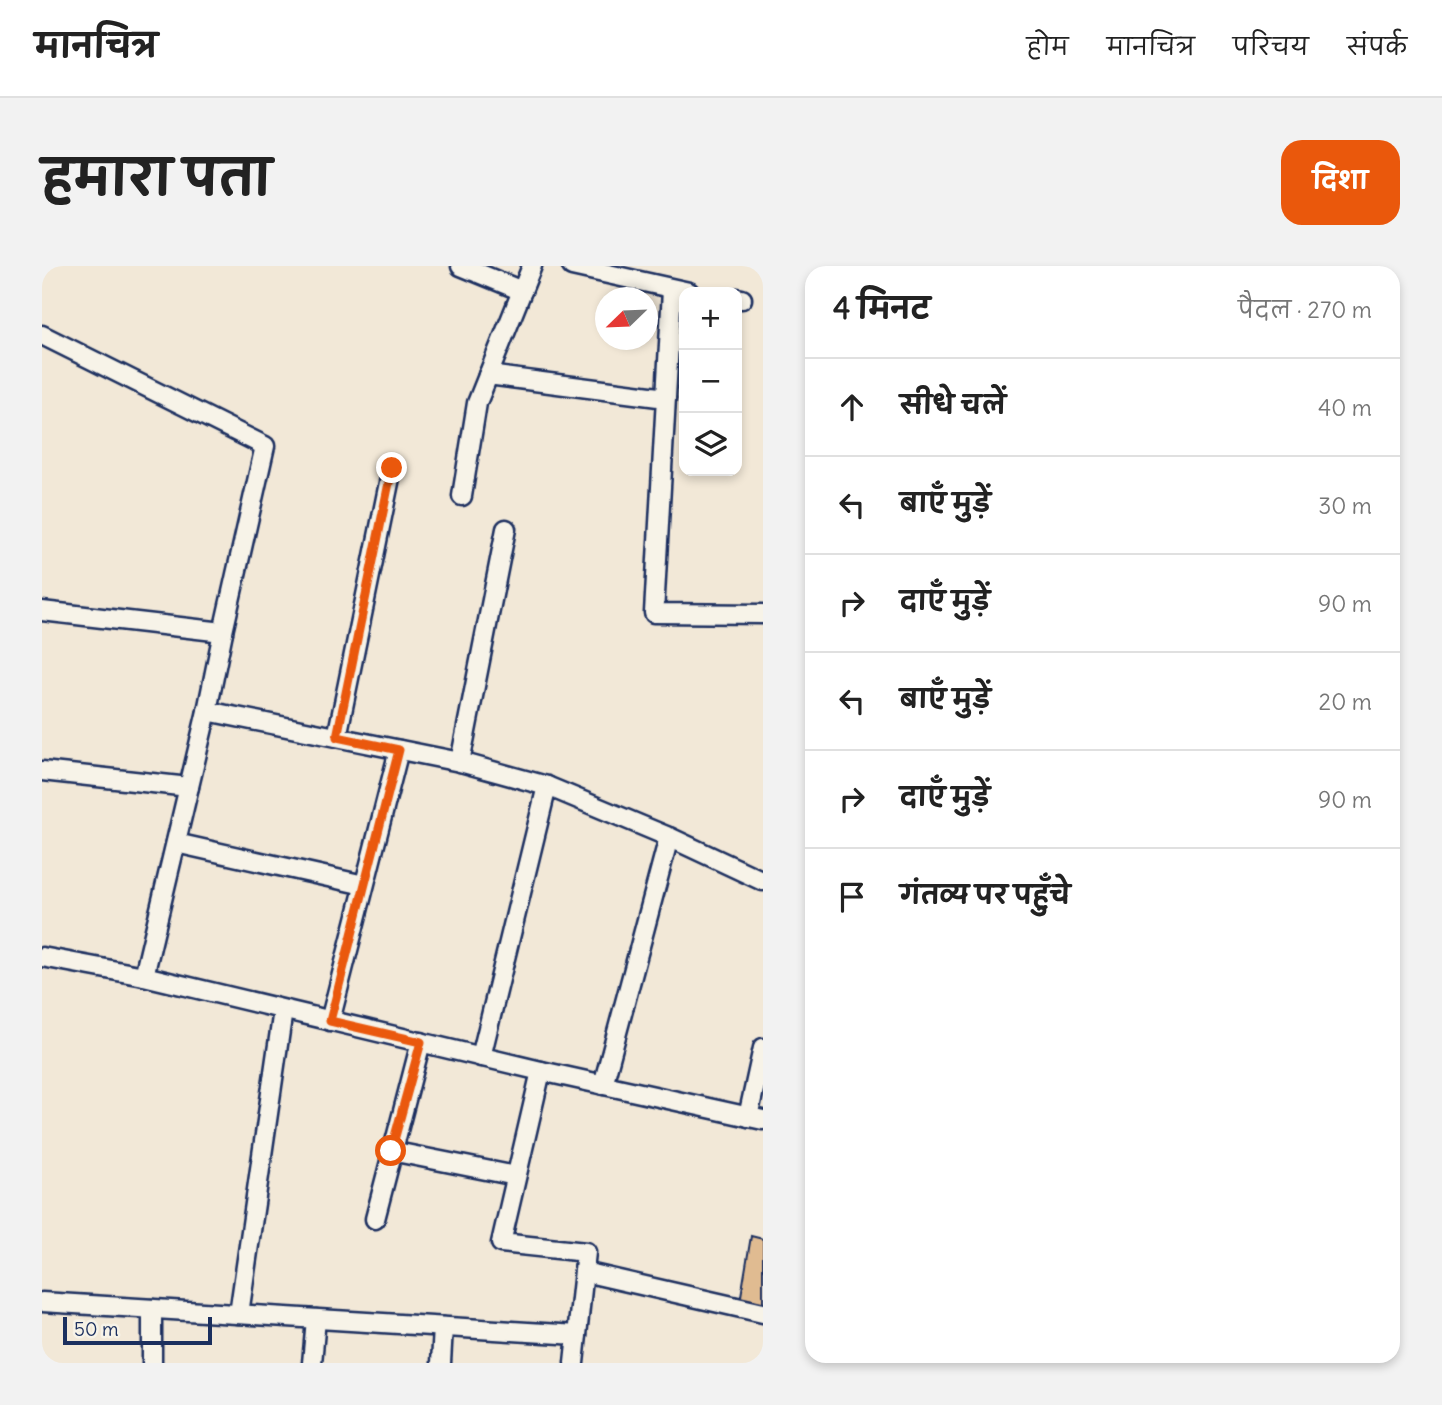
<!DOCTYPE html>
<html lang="hi">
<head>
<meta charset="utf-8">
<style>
  body { margin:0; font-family:Delius,"Playpen Sans Deva",sans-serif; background:#f2f2f2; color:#222 }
  .controls { position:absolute; right:21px; top:21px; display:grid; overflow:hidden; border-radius:14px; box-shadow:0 4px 10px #0003 }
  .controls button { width:63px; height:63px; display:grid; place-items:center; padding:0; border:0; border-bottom:2px solid #e0e0e0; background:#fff; color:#222; font:35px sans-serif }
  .compass { position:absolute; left:553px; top:21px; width:63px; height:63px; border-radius:50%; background:#fff; box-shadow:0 4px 10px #0003; rotate:247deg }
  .scale { position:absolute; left:21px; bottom:18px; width:149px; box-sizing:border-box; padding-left:7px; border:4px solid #1b2f5e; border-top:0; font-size:19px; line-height:24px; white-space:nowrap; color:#1b2f5e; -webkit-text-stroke:5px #f7f3e8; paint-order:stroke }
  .stop { position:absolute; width:21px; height:21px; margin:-16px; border:5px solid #ea580c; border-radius:50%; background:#fff }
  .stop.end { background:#ea580c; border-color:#fff; box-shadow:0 2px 7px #0008 }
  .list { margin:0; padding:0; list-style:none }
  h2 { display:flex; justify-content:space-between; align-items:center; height:91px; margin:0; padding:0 28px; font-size:30px }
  h2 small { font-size:23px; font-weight:400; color:#767676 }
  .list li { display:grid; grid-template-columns:46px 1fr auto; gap:21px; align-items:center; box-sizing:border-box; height:98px; padding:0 28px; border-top:2px solid #e0e0e0 }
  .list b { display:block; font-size:26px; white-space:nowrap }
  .list em { font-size:23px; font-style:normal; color:#767676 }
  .icon { flex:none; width:38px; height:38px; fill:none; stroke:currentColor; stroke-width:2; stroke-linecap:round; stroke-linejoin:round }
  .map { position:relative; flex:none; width:721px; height:1097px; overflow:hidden; border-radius:21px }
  header { display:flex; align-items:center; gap:42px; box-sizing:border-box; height:98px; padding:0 35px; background:#fff; border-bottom:2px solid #e0e0e0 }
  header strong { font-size:33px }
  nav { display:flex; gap:38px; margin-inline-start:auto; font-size:24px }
  .intro { display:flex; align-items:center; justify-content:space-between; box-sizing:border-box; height:168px; padding:0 42px }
  h1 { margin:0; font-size:49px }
  .button { padding:18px 32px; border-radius:21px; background:#ea580c; color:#fff; font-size:24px; font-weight:700 }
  main { display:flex; gap:42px; padding:0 42px }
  aside { flex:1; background:#fff; border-radius:21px; box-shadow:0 4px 10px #0003 }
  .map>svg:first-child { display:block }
  .building { fill:#e0bb91; stroke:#1b2f5e; stroke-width:2 }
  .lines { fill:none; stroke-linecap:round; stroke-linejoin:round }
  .minor-casing { stroke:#1b2f5e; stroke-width:23 }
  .minor { stroke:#f7f3e8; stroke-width:18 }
  .route { stroke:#ea580c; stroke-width:9 }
</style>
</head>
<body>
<header>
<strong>मानचित्र</strong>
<nav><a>होम</a><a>मानचित्र</a><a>परिचय</a><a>संपर्क</a></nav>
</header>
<div class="intro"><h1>हमारा पता</h1><a class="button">दिशा</a></div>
<main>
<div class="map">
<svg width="721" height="1097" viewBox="0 0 721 1097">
  <rect width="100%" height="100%" fill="#f2e8d7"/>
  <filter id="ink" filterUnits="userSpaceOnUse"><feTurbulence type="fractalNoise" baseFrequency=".0143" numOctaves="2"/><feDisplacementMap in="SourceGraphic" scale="14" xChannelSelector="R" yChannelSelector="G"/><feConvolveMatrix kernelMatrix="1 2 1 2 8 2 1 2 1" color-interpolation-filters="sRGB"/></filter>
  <g filter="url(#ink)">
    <path class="building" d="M709,970L721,973V1040L698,1036Z"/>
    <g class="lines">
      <defs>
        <g id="minor">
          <path d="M419,0L480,25"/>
          <path d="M530,0L647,26"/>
          <path d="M630,24L612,347L721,348"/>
          <path d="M695,32L700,33"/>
          <path d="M0,69L223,180L181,366L165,445L102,710"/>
          <path d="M446,109L624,132"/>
          <path d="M420,230L435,137L490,0"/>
          <path d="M0,345L181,366"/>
          <path d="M165,445L418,496L505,520L627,571L721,615"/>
          <path d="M295,471L350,202"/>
          <path d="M418,496L464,263"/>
          <path d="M0,505L147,521"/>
          <path d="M134,577L322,619"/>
          <path d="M0,691L102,710L499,805L721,854"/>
          <path d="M288,755L357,484"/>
          <path d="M439,791L505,520"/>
          <path d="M499,805L459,977L544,986L532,1097"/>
          <path d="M561,819L627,571"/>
          <path d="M706,851L721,782"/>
          <path d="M349,885L474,910"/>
          <path d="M333,953L379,776"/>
          <path d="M542,1006L721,1047"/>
          <path d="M0,1036L535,1069"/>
          <path d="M197,1048L241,744"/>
          <path d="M110,1097V1043"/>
          <path d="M270,1097L274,1053"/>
          <path d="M399,1097L401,1061"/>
        </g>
      </defs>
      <use href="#minor" class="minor-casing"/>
      <use href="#minor" class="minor"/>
    </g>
  </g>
  <g class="lines" filter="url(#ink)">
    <path class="route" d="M349,885L379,776L288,755L357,484L295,471L350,202"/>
  </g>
</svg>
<div class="controls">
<button>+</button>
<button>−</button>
<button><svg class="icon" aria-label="layers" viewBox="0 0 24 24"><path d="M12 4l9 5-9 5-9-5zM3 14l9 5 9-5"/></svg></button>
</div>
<svg class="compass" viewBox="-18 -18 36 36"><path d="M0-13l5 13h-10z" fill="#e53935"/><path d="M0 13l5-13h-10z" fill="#767676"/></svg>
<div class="scale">50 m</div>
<div class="stop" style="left:349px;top:885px"></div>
<div class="stop end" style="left:350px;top:202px"></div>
</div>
<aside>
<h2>4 मिनट<small>पैदल · 270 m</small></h2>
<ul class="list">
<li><svg class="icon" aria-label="ahead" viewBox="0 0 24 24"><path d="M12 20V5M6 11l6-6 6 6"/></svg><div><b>सीधे चलें</b></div><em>40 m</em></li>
<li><svg class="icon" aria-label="left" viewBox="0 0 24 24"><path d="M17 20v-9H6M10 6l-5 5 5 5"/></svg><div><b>बाएँ मुड़ें</b></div><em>30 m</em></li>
<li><svg class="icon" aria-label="right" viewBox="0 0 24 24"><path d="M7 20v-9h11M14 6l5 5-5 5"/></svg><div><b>दाएँ मुड़ें</b></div><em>90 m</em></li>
<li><svg class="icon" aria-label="left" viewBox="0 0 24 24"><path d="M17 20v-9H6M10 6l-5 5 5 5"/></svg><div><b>बाएँ मुड़ें</b></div><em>20 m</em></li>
<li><svg class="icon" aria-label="right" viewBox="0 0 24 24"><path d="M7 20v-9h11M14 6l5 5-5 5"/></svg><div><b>दाएँ मुड़ें</b></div><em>90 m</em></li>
<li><svg class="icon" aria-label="arrive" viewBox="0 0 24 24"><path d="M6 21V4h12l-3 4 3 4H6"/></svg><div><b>गंतव्य पर पहुँचे</b></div></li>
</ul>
</aside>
</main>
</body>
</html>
